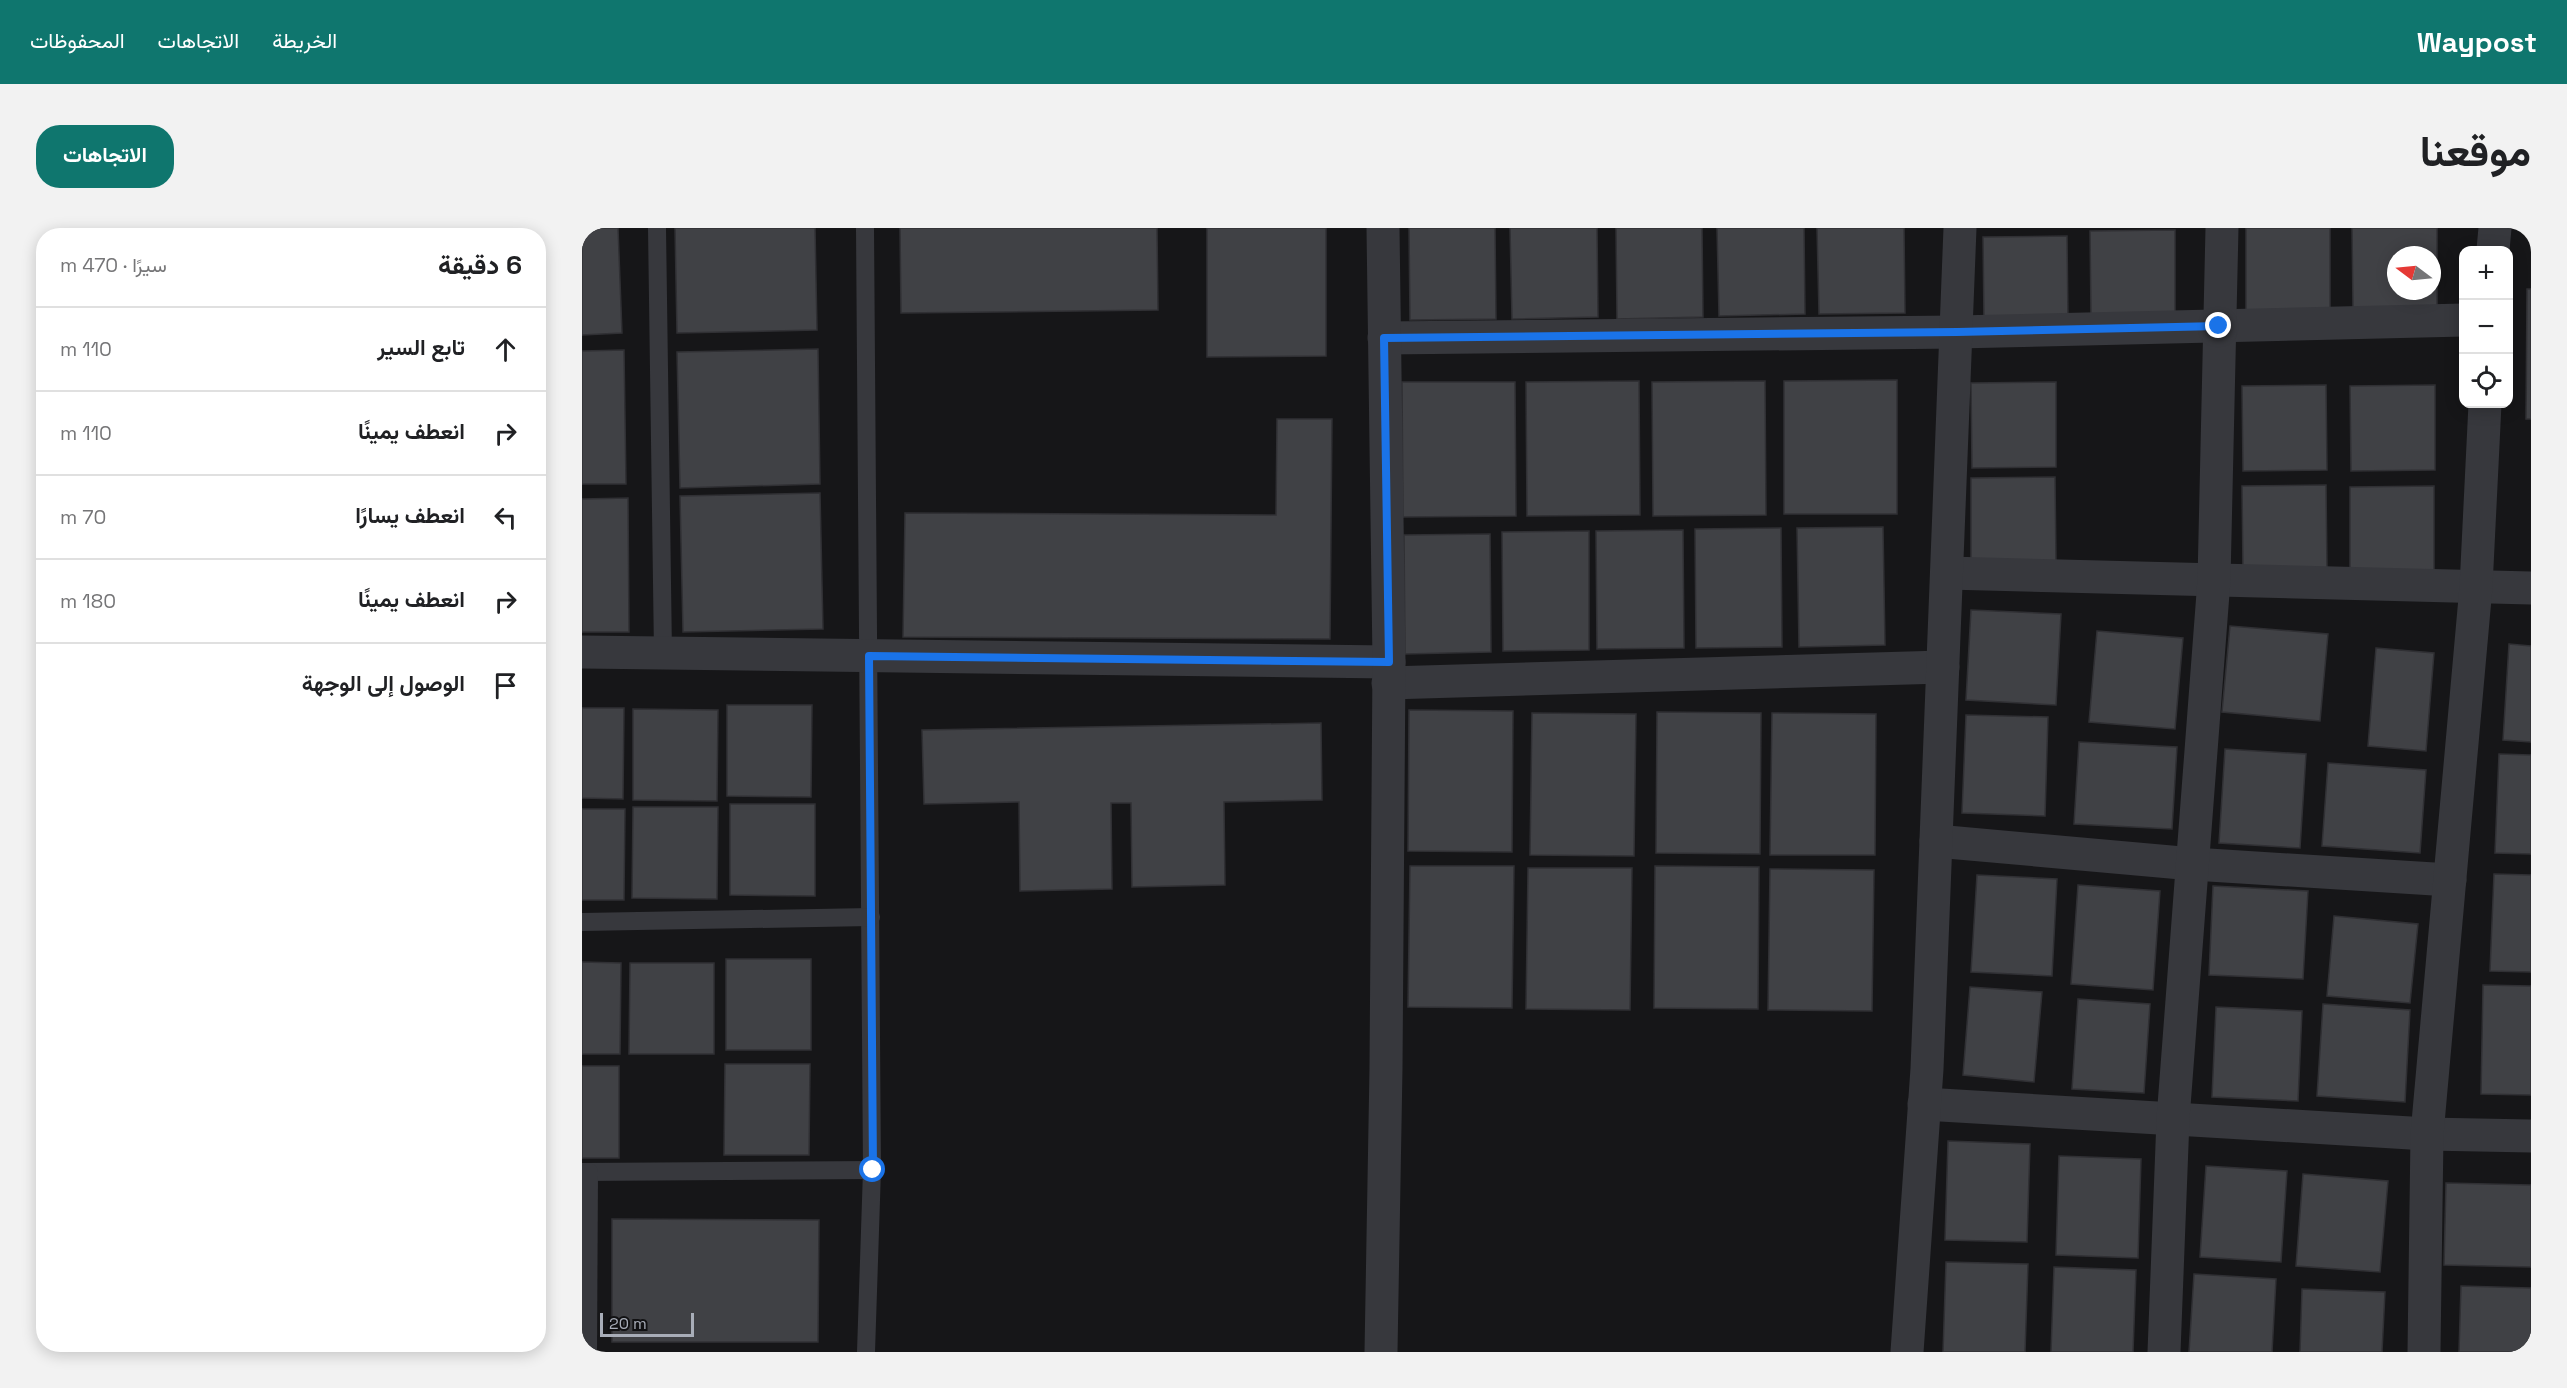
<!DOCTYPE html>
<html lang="ar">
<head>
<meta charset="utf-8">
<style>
  body { margin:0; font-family:"Space Grotesk",Vazirmatn,sans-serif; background:#f2f2f2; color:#202124; direction:rtl }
  .controls { position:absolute; right:18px; top:18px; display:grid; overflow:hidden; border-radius:12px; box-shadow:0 3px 15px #0003 }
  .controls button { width:54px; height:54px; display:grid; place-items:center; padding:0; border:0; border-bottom:2px solid #e0e0e0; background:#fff; color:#202124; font:30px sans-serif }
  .compass { position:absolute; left:1805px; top:18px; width:54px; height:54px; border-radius:50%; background:#fff; box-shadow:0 3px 15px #0003; rotate:286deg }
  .scale { position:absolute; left:18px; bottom:15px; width:94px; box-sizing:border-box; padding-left:6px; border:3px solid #a8adb8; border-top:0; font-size:16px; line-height:21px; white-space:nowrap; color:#a8adb8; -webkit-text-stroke:4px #111113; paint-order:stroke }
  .stop { position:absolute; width:18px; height:18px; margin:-14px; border:4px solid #1a73e8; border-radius:50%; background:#fff }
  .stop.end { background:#1a73e8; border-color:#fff; box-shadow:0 2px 6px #0008 }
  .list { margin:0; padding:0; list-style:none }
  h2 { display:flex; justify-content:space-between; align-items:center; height:78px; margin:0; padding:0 24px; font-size:26px }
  h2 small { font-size:20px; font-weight:400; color:#757577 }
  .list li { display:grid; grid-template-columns:39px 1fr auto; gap:18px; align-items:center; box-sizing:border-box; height:84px; padding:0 24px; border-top:2px solid #e0e0e0 }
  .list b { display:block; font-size:22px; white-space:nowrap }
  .list em { font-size:20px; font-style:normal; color:#757577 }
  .icon { flex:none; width:33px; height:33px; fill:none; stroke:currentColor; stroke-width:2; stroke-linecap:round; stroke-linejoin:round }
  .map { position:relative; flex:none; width:1949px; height:1124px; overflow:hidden; direction:ltr; border-radius:24px }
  header { display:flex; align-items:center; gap:36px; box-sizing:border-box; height:84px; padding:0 30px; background:#0f766e; color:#fff }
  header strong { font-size:28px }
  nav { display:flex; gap:33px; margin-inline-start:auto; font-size:21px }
  .intro { display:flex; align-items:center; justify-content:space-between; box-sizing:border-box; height:144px; padding:0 36px }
  h1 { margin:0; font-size:42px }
  .button { padding:15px 27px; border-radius:24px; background:#0f766e; color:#fff; font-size:21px; font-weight:700 }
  main { display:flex; gap:36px; padding:0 36px }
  aside { flex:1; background:#fff; border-radius:24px; box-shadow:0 3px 15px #0003 }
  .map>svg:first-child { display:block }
  .building { fill:#404145; stroke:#303034; stroke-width:1.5; fill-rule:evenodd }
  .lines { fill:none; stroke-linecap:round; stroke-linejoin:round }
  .lane { stroke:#37383d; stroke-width:18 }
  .street { stroke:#37383d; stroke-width:33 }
  .route { stroke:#1a73e8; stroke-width:8 }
</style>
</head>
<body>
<header>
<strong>Waypost</strong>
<nav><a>الخريطة</a><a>الاتجاهات</a><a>المحفوظات</a></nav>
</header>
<div class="intro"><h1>موقعنا</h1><a class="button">الاتجاهات</a></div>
<main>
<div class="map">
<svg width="1949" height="1124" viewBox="0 0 1949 1124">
  <rect width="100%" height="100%" fill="#161618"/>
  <g class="building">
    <path d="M0,0H36L40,105L0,107Z"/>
    <path d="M93,0H233L235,102L95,105Z"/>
    <path d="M318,0H575L576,82L319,85Z"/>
    <path d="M625,0H744V128L625,129Z"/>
    <path d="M827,0H913L914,91L828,92Z"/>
    <path d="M928,0H1015L1016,89L930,91Z"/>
    <path d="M1034,0H1120L1121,89L1035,91Z"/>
    <path d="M1135,0H1222L1223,86L1137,88Z"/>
    <path d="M1235,0H1322L1323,85L1237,86Z"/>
    <path d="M1664,0H1748V82L1664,83Z"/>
    <path d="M1770,0H1855V81H1771ZM1814,27H1850V63H1814Z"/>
    <path d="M1593,2V87L1509,88L1508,3Z"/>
    <path d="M1485,8L1486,93L1402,94L1401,9Z"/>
    <path d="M1945,61H1949V191H1944Z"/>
    <path d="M236,121L238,256L98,260L95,124Z"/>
    <path d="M42,122L44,256H0V123Z"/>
    <path d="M1315,152V286H1202V153Z"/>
    <path d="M1057,153L1058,287L945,288L944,154Z"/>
    <path d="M1183,153L1184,287L1071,288L1070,154Z"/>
    <path d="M820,154H933L934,288L821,289Z"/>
    <path d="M1474,154V239L1390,240L1389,155Z"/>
    <path d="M1744,157L1745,242L1661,243L1660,158Z"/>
    <path d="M1853,157V242L1769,243L1768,158Z"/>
    <path d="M695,191H750L748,411L321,409L323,285L694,287Z"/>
    <path d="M1473,249L1474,334L1389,335V250Z"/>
    <path d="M1744,257L1745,342L1661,343L1660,258Z"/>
    <path d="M1852,258V343L1768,344V259Z"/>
    <path d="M238,265L241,401L101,404L98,268Z"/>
    <path d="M46,270L47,404H0V271Z"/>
    <path d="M1301,299L1303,417L1217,419L1215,300Z"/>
    <path d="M1199,300L1200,419L1114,420L1113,301Z"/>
    <path d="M1101,302L1102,420L1015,421L1014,303Z"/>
    <path d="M1007,303V422L921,423L920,304Z"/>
    <path d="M908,306L909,424L823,426L822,307Z"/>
    <path d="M1389,382L1479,386L1474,477L1384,472Z"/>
    <path d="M1648,398L1746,406L1738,493L1640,484Z"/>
    <path d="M1515,403L1601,410L1593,501L1507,494Z"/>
    <path d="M1927,416L1949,418V514L1921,512Z"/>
    <path d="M1794,420L1852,425L1844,523L1786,518Z"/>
    <path d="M145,477H230L229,569L145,568Z"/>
    <path d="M0,480H42L41,571L0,570Z"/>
    <path d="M51,481L136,482L135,573L51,572Z"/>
    <path d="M827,482L931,483L930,624L826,623Z"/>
    <path d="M1075,484L1179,485L1178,626L1074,625Z"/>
    <path d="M950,485L1054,486L1052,628L948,627Z"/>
    <path d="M1190,485L1294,486L1293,627H1188Z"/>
    <path d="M1384,487L1466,489L1463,588L1380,585Z"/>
    <path d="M739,495L740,572L642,574L643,657L550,659L549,575H529L530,661L438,663L437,574L342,576L340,502Z"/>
    <path d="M1497,514L1595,519L1590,601L1492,596Z"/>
    <path d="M1643,521L1724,526L1718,620L1637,615Z"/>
    <path d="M1917,526L1949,527V626L1913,625Z"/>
    <path d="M1746,535L1844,542L1838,625L1740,618Z"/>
    <path d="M148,576H233V668L148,667Z"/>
    <path d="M51,579H136L135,671L50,670Z"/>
    <path d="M0,581H43L42,672H0Z"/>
    <path d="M828,638H932L930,780L826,779Z"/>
    <path d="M1073,638L1177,639L1176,781L1072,780Z"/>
    <path d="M946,640H1050L1048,782L944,781Z"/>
    <path d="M1188,641L1292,642L1290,783L1186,782Z"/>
    <path d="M1912,646L1949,647V744L1908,743Z"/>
    <path d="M1395,647L1475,651L1470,748L1389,744Z"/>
    <path d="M1496,657L1578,663L1571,762L1489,756Z"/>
    <path d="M1631,658L1726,663L1721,751L1627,747Z"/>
    <path d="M1752,688L1836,696L1828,775L1745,768Z"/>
    <rect x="144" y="731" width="85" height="91"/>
    <path d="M0,734L39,735L38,826H0Z"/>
    <path d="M48,735H132V826H47Z"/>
    <path d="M1901,757L1949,758V867L1899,866Z"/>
    <path d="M1388,759L1460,764L1452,854L1381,847Z"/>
    <path d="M1496,771L1568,776L1562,865L1490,861Z"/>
    <path d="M1741,776L1828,782L1823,874L1735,868Z"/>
    <path d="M1634,779L1720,783L1716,873L1630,869Z"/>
    <path d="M143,836H228L227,927H142Z"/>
    <rect x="0" y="838" width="37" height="92"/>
    <path d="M1366,913L1448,916L1445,1014L1363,1012Z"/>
    <path d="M1477,928L1559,931L1556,1030L1474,1027Z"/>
    <path d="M1624,938L1705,943L1699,1034L1618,1029Z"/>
    <path d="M1721,946L1806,953L1798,1044L1714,1038Z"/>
    <path d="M1864,955L1949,957V1039L1862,1037Z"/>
    <path d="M30,991L237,992L236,1114H30Z"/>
    <path d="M1364,1034L1446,1036L1443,1124H1361Z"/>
    <path d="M1472,1039L1554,1042L1551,1124H1469Z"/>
    <path d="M1612,1046L1694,1051L1690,1124H1607Z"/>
    <path d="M1879,1058L1949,1060V1124H1877Z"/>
    <path d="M1720,1061L1803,1064L1800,1124H1718Z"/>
  </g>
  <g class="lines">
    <g class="lane">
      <path d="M75,0L81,425"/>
      <path d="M283,0L290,942L284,1124"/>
      <path d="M0,694L289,689"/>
      <path d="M0,944L290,942"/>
      <path d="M6,1124L7,944"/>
    </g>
    <g class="street">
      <path d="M1911,22L1913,0"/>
      <path d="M802,110L1375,104L1882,92"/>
      <path d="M1365,345L1949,360"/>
      <path d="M0,424L807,434"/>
      <path d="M806,455L1361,439"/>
      <path d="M1354,613L1611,636L1868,652"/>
      <path d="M1342,876L1845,906L1949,908"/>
      <path d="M799,1124L804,840L807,434L801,0"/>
      <path d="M1325,1124L1345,841L1378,0"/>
      <path d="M1582,1124L1591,891L1632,352L1640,0"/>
      <path d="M1842,1124L1845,906L1894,359L1903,176"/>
    </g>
  </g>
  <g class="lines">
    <path class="route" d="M291,942L287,428L807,434L802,110L1375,104L1637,98"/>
  </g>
</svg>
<div class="controls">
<button>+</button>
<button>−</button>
<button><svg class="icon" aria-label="locate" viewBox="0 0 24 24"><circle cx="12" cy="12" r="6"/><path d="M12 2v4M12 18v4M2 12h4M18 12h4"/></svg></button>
</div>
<svg class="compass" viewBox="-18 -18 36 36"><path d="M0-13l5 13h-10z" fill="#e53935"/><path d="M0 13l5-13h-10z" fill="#757577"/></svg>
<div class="scale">20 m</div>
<div class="stop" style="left:291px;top:942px"></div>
<div class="stop end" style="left:1637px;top:98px"></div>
</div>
<aside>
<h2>6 دقيقة<small>سيرًا · 470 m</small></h2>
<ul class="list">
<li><svg class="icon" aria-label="ahead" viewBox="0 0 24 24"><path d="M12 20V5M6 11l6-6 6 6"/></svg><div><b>تابع السير</b></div><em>110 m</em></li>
<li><svg class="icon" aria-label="right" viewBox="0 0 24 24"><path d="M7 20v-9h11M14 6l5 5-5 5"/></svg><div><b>انعطف يمينًا</b></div><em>110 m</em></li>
<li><svg class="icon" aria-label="left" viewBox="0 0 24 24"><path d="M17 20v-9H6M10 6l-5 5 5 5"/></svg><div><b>انعطف يسارًا</b></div><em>70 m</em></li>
<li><svg class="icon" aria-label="right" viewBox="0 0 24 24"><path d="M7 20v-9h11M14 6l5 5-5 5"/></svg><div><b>انعطف يمينًا</b></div><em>180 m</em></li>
<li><svg class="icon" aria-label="arrive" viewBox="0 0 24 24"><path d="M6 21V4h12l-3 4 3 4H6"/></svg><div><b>الوصول إلى الوجهة</b></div></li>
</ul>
</aside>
</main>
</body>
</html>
